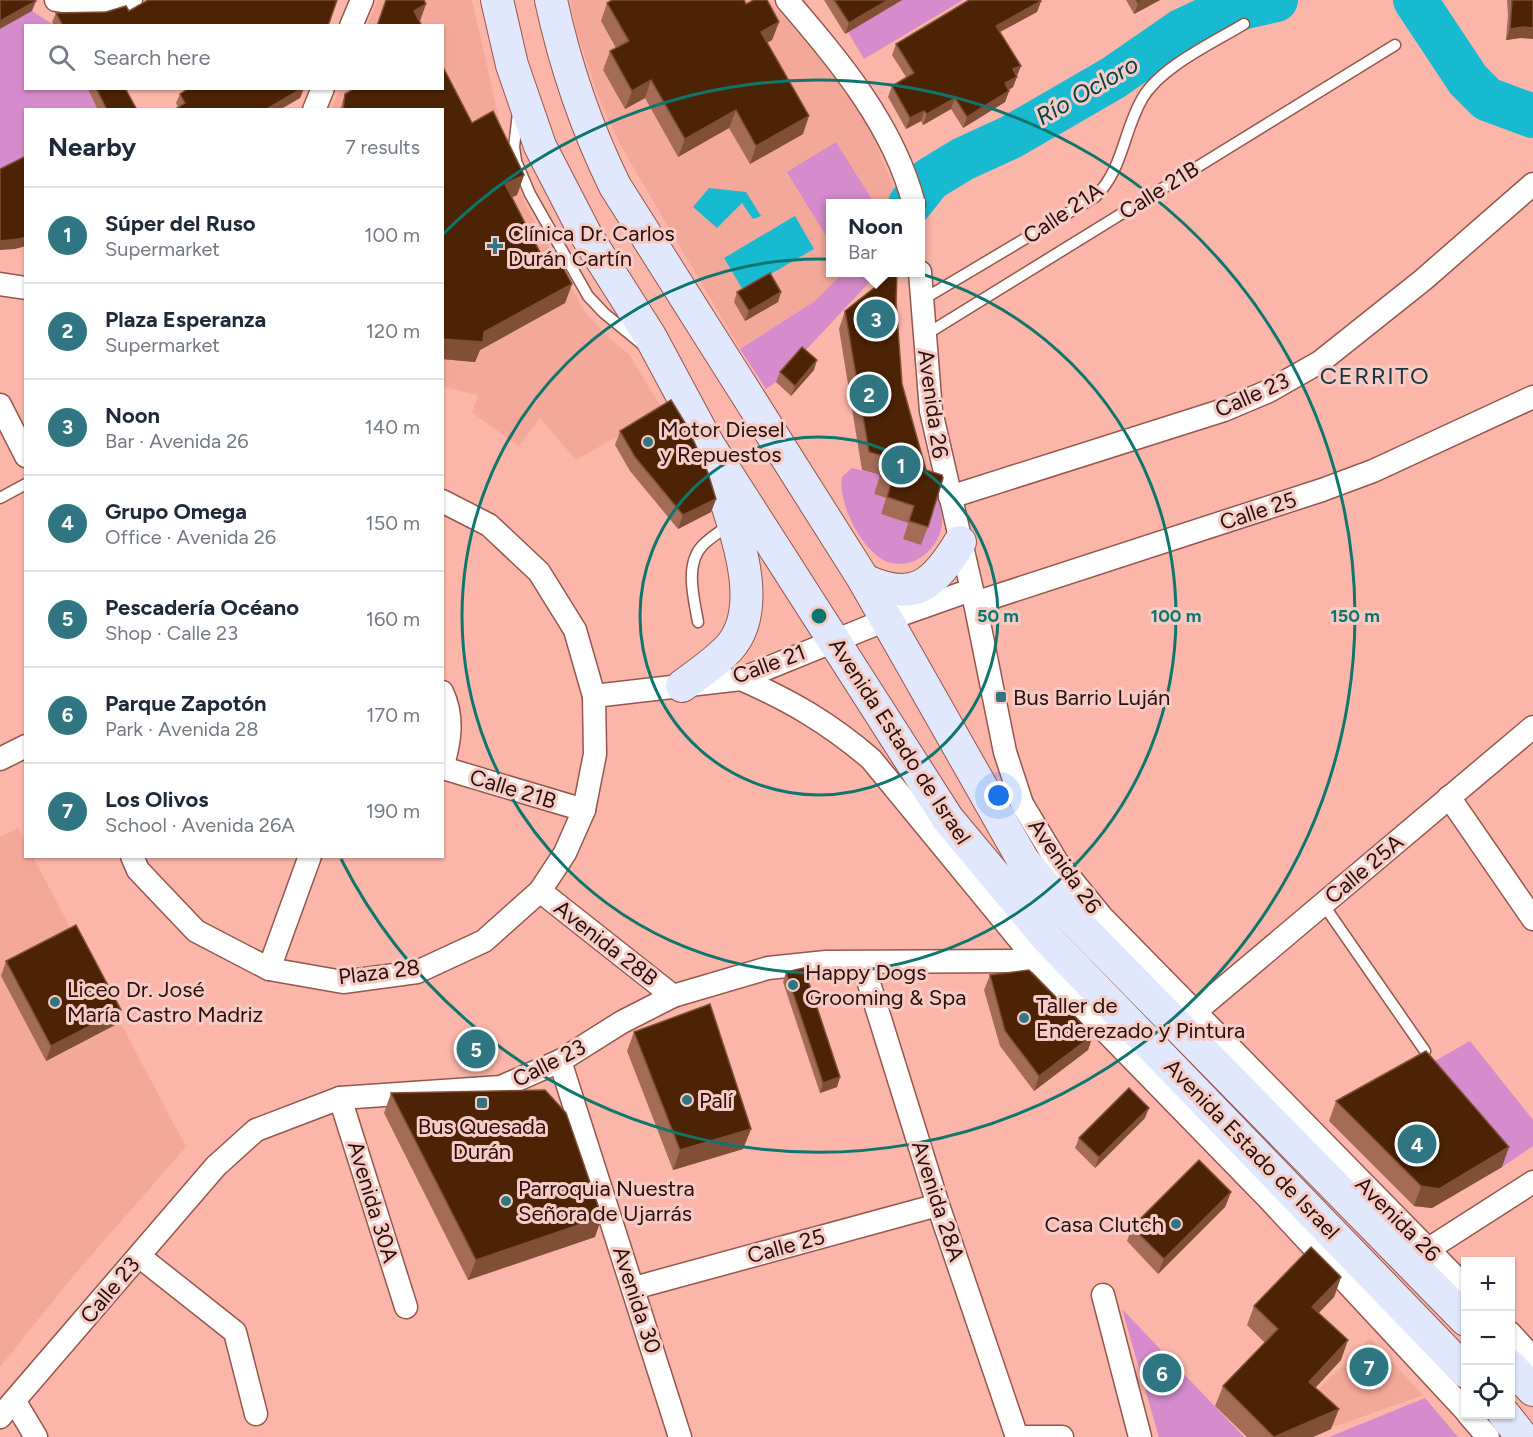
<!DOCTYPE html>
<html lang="en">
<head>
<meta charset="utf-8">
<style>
  body { margin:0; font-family:Figtree,sans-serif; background:#f2f2f3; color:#1f2937 }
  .controls { position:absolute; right:18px; bottom:18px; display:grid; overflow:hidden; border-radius:0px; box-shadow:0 2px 4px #0004 }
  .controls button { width:54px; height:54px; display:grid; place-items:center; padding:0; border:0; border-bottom:2px solid #e0e1e3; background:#fff; color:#1f2937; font:30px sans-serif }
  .you { position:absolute; left:999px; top:796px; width:21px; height:21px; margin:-15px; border:4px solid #fff; border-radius:50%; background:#1a73e8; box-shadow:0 0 0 9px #1a73e833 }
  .badge { display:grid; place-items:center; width:39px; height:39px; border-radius:50%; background:#2f7682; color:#fff; font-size:20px; font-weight:700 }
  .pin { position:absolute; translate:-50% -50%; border:3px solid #fff; box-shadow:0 2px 6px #0006 }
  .popup { position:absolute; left:826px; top:199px; width:99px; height:78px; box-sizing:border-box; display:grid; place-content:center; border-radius:0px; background:#fff; filter:drop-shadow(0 2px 4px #0005); font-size:20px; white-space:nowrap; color:#747a83 }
  .popup b { font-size:22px; color:#1f2937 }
  .popup::after { content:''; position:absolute; left:50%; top:100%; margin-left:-12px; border:12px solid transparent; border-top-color:#fff }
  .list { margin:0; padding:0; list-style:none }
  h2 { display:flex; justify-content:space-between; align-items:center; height:78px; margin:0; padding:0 24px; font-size:26px }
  h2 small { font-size:20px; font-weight:400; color:#747a83 }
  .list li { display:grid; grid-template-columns:39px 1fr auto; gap:18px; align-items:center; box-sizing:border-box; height:96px; padding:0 24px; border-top:2px solid #e0e1e3 }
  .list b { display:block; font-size:22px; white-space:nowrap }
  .list p { margin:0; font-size:20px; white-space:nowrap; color:#747a83 }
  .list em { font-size:20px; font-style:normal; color:#747a83 }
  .icon { flex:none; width:33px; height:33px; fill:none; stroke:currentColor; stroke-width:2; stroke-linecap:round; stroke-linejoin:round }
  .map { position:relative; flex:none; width:1533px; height:1437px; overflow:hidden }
  .search { position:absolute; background:#fff; box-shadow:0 2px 4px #0004; left:24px; top:24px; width:420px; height:66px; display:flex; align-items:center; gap:15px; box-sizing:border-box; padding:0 21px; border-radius:0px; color:#747a83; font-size:22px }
  .panel { position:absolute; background:#fff; box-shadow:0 2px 4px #0004; left:24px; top:108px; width:420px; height:750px; border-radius:0px }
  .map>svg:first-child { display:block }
  .built { fill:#f4a899 }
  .green { fill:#d58bcc }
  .water { fill:#18bad2 }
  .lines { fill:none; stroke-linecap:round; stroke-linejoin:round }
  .river { stroke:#18bad2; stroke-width:44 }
  .service-casing { stroke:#94574c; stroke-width:13 }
  .minor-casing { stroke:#94574c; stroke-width:25 }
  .secondary-casing { stroke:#94574c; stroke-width:34 }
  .service { stroke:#fff; stroke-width:10 }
  .minor { stroke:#fff; stroke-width:22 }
  .secondary { stroke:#e1e8fd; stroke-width:32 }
  .wall { fill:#a46c57 }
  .shaded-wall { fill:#804f36 }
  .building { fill:#4c2305; stroke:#804f36; stroke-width:1.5 }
  .ring { fill:none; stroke:#0f766e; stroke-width:3 }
  .poi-dot { fill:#2f7682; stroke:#f6cbc3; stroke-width:2 }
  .labels { text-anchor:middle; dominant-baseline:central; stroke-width:6; stroke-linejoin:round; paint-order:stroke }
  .street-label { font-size:22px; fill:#29100c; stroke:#f6cbc3 }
  .poi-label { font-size:22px; fill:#29100c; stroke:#f6cbc3; text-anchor:start }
  .water-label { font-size:24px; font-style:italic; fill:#00434d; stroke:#f6cbc3 }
  .neighbourhood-label { font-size:24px; letter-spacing:1.5px; fill:#15363c; stroke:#f6cbc3 }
  .centre { fill:#0f766e; stroke:#f6cbc3; stroke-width:3 }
  .ring-label { font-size:18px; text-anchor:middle; font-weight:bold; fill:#0f766e; stroke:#f6cbc3; stroke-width:6; stroke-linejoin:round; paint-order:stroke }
</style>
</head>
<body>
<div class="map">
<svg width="1533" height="1437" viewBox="0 0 1533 1437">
  <rect width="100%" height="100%" fill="#fbb6a9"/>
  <g class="built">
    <path d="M378,0H472L504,141L525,204L585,312L610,339L628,353L663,410L576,460L540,418L519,446L472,413L478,395L443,387L442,110H331L340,89L442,88V26L367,25Z"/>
    <path d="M570,0H769L842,85L869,127L900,203L831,204V272L843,273L815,301L740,349L622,148L601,103L577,33Z"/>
    <path d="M18,828L25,842L26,856L33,857L186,1147L74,1275L0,1367V837Z"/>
    <path d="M1370,1338L1423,1395L1334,1427L1307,1401Z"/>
  </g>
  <g class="green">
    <path d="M902,0H963L864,59L848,32Z"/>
    <path d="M32,11L54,25L26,26V88L87,89L98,109L26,110L25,163L0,174V29Z"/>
    <path d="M836,142L874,203L831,204V234L826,236L787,172Z"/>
    <path d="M843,273H878L776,382L766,389L740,349L815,301Z"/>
    <path d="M852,468L880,475L874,494L886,498L881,514L908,523L903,539L937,493C939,503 943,516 942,525C938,550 914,570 888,562C863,554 837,502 842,477Z"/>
    <path d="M1470,1041L1533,1120V1146L1502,1167L1419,1070Z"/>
    <path d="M1122,1309L1244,1437H1159Z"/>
    <path d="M1425,1398L1458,1437H1329Z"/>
  </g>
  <g class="water">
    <path d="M709,188L746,192L761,216L753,219L742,203L717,228L693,207Z"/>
    <path d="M795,216L814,249L743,290L724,258Z"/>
  </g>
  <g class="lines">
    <g class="river">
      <path d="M1415,0L1468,80L1487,99L1533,116"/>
      <path d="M910,204L930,179L963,159L1011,137L1113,78L1181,31L1219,13L1276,0"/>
    </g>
    <defs>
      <g id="service">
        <path d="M518,113L514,147L516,161L530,194L588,296L604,313L643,345"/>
        <path d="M922,300L1095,197C1123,170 1123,132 1142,99C1160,67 1213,43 1244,24"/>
        <path d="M925,335L1395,45"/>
        <path d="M0,498L26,484"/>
        <path d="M698,622C694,599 684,564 703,545C711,537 721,531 729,525"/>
        <path d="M1323,904L1425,1051"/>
      </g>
      <g id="minor">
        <path d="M56,0L99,7L131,0"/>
        <path d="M787,0C839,61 893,124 914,204"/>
        <path d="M351,26L362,0"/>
        <path d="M314,110L323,88"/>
        <path d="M920,272L931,411L975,603L1005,752L1022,804L1057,862L1102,917L1466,1288"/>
        <path d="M0,284L26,288"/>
        <path d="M0,405L26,456"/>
        <path d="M950,497L1224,410L1269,391L1320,362L1423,280L1533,184"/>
        <path d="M975,603L1322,490L1373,471L1533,397"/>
        <path d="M741,679C791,701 829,723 871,759L1037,961L1267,1197L1466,1411"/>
        <path d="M442,692C454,717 450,742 442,768"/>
        <path d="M594,696L741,679L886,620L971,590"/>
        <path d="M0,759L26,746"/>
        <path d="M443,768L584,810"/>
        <path d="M1449,797L1533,919"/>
        <path d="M132,856L138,870L196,931L269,969L343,982L417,972L484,941L540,891L565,853L584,810L595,754L594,696L575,630L539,572L489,525L442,501"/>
        <path d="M540,891L673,996"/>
        <path d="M863,964L938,1205L1017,1437"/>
        <path d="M269,969L310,856"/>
        <path d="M1195,1012L1533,727"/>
        <path d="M560,1061L680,1437"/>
        <path d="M340,1098L406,1307"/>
        <path d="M1427,1250L1533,1182"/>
        <path d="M139,1256L235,1332L256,1414"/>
        <path d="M634,1288L938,1205"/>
        <path d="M1103,1295L1140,1437"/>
        <path d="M1510,1333L1533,1358"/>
        <path d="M15,1402L36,1437"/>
        <path d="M1468,1414L1488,1437"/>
        <path d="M0,1417L216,1166L256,1130L340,1098L501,1087L560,1061L622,1022L673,996L768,968L826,962L1037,961"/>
        <path d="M1022,1437H1062"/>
      </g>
      <g id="secondary">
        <path d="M497,0L512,65L540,146L586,235L650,336L708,444L948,819L1048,939L1466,1372"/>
        <path d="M551,0C565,65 586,127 615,186L864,580L1023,860L1066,912L1466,1320"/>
        <path d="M864,580C914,603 934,585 960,542"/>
        <path d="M682,686C698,674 715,663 729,648C766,607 735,531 721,485"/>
        <path d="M1510,1366L1533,1390"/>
        <path d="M1504,1414L1522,1437"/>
      </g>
    </defs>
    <use href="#service" class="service-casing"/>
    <use href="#minor" class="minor-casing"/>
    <use href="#secondary" class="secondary-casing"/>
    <use href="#service" class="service"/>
    <use href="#minor" class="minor"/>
    <use href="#secondary" class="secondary"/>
  </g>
  <g class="wall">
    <path d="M824,0H902L845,34Z"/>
    <path d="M1126,0H1160L1134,14Z"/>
    <path d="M1507,0H1533L1520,38L1506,40L1508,15Z"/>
    <path d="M1041,1L1037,12L1000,32L1017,76L1013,87L1009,90V91L1005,102L963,128L951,109L923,125L921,121L906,129L888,97L892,86L906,77L892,55L896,44Z"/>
    <path d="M607,3L746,4L779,22L772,40L767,43L803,134L750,164L729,128L678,157L645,98L625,109L603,70L610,51L616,48L601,21Z"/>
    <path d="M129,11L328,26H54L52,22L56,13Z"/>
    <path d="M442,65L472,123L493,111L524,175L517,195L511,197L547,266L559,260L572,284L565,303L480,350L475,362L442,359V110H340L345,94L355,88H442Z"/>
    <path d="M87,88H125L137,110H98Z"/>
    <path d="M184,88H304L300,98L279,110H174L178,107L176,103L180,94L185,91Z"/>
    <path d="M737,292H781L778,302L745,321L734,302Z"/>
    <path d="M896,302L902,384L928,527L921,545L903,539L908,523L881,514L886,498L874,494L880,475L862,470L839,329L845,311Z"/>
    <path d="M814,370L791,396L776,382L780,372Z"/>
    <path d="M620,431L716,499L711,512L678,529L630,471L615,445Z"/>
    <path d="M6,961L121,1010L115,1025L46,1061L1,976Z"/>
    <path d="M786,972L840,1077L837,1087L820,1093L783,982Z"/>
    <path d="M990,975L1093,1035L1088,1050L1034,1091L1000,1046L984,990Z"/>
    <path d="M634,1032L751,1129L743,1149L673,1170L627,1051Z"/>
    <path d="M391,1093L595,1237L468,1280L384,1113Z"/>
    <path d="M1336,1101L1502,1167L1432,1208L1414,1206L1329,1121Z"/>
    <path d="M1145,1118L1095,1168L1075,1148L1079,1138Z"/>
    <path d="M1231,1192L1225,1207L1158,1274L1127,1241L1132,1227Z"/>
    <path d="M1341,1277L1334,1297L1319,1313L1341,1360L1315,1388L1331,1429L1313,1437H1247L1215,1406L1223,1386L1265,1343L1247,1325L1254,1306Z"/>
  </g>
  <g class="shaded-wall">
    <path d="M888,0H902L845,34L849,23Z"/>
    <path d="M1144,0H1160L1134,14L1138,3Z"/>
    <path d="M36,1L32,11L0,29V21Z"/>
    <path d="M1041,1L1037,12L992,36L996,26Z"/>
    <path d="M426,4L419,24L414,11Z"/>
    <path d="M779,22L772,40L754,50L761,32Z"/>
    <path d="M1524,27L1533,28V39L1520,38L1506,40L1510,29Z"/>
    <path d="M1021,66L1017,76L1013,69Z"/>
    <path d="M1017,77L1013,87L1001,94L1005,83Z"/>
    <path d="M651,80L645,98L625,109L632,91Z"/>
    <path d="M304,88L300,98L279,110H265Z"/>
    <path d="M1009,91L1005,102L963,128L967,117Z"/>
    <path d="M955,98L951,109L923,125L927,114Z"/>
    <path d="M736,110L729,128L678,157L685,139Z"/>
    <path d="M924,111L921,121L906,129L910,118Z"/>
    <path d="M809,116L803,134L750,164L756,146Z"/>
    <path d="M524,175L517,195L498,204L505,184Z"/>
    <path d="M26,237V246L15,249L0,250V241Z"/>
    <path d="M572,284L565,303L480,350L475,362L442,359V339L484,332Z"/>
    <path d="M781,292L778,302L745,321L749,311Z"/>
    <path d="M817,360L814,370L791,396L795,386Z"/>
    <path d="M716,499L711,512L678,529L683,515Z"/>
    <path d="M121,1010L115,1025L46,1061L51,1046Z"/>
    <path d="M1093,1035L1088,1050L1034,1091L1039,1076Z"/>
    <path d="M840,1077L837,1087L820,1093L823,1083Z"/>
    <path d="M1149,1108L1145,1118L1095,1168L1099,1157Z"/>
    <path d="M751,1129L743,1149L673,1170L680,1150Z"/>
    <path d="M1509,1147L1502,1167L1432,1208L1414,1206L1421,1186Z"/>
    <path d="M1231,1192L1225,1207L1158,1274L1164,1259Z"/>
    <path d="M602,1217L595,1237L468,1280L476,1260Z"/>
    <path d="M1341,1277L1334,1297L1305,1326L1312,1307Z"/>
    <path d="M1348,1340L1341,1360L1302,1402L1309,1382Z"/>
    <path d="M1339,1409L1331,1429L1313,1437H1274Z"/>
  </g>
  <g class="building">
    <path d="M0,0H35L36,1L0,21Z"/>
    <path d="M148,0H337L328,26H63L56,13L106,12L126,6L129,11Z"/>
    <path d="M386,0H424L426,4L414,11L422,26H377Z"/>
    <path d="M612,0H744L746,4L754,0H767L779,22L761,32L809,116L756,146L736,110L685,139L651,80L632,91L610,51L629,41L607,3Z"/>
    <path d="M834,0H888L849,23Z"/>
    <path d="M969,0H1040L1041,1L996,26L1021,66L1013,69L1017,77L1005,83L1009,91L967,117L955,98L927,114L924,111L910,118L892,86L914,73L896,44Z"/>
    <path d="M1136,0H1144L1138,3Z"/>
    <path d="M1512,0H1533V28L1524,27L1510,29Z"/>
    <path d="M442,65L472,123L493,111L524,175L505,184L547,266L559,260L572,284L484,332L483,342L442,339V110H343L345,94L355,88H442Z"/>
    <path d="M96,88H125L137,110H107Z"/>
    <path d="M189,88H303L265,110H174L185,103L180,94Z"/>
    <path d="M26,156V237L19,239L0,241V169Z"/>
    <path d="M770,273L781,292L749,311L737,292Z"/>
    <path d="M893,273H897L896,302L902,384L926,470L942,475L943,478L928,527L909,521L914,506L887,497L892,480L880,476L886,457L869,452L845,311Z"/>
    <path d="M802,347L817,360L795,386L780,372Z"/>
    <path d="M671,400L687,426L708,473L716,499L683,515L635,457L620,431Z"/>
    <path d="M76,925L121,1010L51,1046L6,961Z"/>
    <path d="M804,968L840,1077L823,1083L786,972Z"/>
    <path d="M1029,970L1093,1035L1039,1076L1005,1031L990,975Z"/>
    <path d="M710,1004L751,1129L680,1150L634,1032Z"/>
    <path d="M1426,1051L1509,1147L1439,1189L1421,1186L1336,1101Z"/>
    <path d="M1129,1088L1149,1108L1099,1157L1079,1138Z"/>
    <path d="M545,1090L566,1113L602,1217L476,1260L391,1093Z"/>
    <path d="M1199,1160L1231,1192L1164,1259L1132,1227Z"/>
    <path d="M1311,1247L1341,1277L1312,1307L1348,1340L1309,1382L1339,1409L1274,1437L1223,1386L1278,1329L1254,1306Z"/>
  </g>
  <g class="ring">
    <circle cx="819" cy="616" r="179"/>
    <circle cx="819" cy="616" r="357"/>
    <path d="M443 234A536 536 0 1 1 341 859"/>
  </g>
  <g class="poi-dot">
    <path d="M492 237h6v6h6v6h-6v6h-6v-6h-6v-6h6z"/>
    <circle cx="648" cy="442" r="6"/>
    <rect x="995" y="691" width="12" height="12" rx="3"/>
    <circle cx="793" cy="985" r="6"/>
    <circle cx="55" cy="1002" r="6"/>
    <circle cx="1024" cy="1018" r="6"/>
    <circle cx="687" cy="1100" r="6"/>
    <rect x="476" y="1097" width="12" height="12" rx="3"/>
    <circle cx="506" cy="1201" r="6"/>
    <circle cx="1176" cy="1224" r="6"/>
  </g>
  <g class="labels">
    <g class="street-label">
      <text transform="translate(1159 190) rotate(-32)">Calle 21B</text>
      <text transform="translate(1063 213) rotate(-34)">Calle 21A</text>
      <text transform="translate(1252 395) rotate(-24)">Calle 23</text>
      <text transform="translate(933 404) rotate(82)">Avenida 26</text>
      <text transform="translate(1258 511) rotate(-18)">Calle 25</text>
      <text transform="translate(769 664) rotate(-20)">Calle 21</text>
      <text transform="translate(900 741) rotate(57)">Avenida Estado de Israel</text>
      <text transform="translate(513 789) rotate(17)">Calle 21B</text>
      <text transform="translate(1065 866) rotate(55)">Avenida 26</text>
      <text transform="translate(1364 869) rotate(-40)">Calle 25A</text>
      <text transform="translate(606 943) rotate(38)">Avenida 28B</text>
      <text transform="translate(379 972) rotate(-7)">Plaza 28</text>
      <text transform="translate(549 1063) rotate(-27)">Calle 23</text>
      <text transform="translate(1252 1149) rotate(46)">Avenida Estado de Israel</text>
      <text transform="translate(938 1201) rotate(72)">Avenida 28A</text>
      <text transform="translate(373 1202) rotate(73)">Avenida 30A</text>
      <text transform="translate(1398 1219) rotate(45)">Avenida 26</text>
      <text transform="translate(786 1246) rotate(-15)">Calle 25</text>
      <text transform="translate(110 1290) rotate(-50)">Calle 23</text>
      <text transform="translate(637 1300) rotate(72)">Avenida 30</text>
    </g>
    <g class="poi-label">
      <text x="508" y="233">Clínica Dr. Carlos<tspan x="508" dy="25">Durán Cartín</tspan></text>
      <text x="660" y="429">Motor Diesel<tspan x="660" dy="25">y Repuestos</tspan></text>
      <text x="1013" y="697">Bus Barrio Luján</text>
      <text x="805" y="972">Happy Dogs<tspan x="805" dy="25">Grooming &amp; Spa</tspan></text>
      <text x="67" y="989">Liceo Dr. José<tspan x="67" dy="25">María Castro Madriz</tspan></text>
      <text x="1036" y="1005">Taller de<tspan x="1036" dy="25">Enderezado y Pintura</tspan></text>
      <text x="699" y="1100">Palí</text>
      <text x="482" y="1126" text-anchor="middle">Bus Quesada<tspan x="482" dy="25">Durán</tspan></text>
      <text x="518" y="1188">Parroquia Nuestra<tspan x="518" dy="25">Señora de Ujarrás</tspan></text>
      <text x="1164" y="1224" text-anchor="end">Casa Clutch</text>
    </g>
    <g class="water-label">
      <text transform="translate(1087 90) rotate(-30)">Río Ocloro</text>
    </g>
    <g class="neighbourhood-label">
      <text x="1375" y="375">CERRITO</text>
    </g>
  </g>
  <circle cx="819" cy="616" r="9" class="centre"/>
  <g class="ring-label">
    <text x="998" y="622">50 m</text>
    <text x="1176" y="622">100 m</text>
    <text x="1355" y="622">150 m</text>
  </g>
</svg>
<div class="controls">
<button>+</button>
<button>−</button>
<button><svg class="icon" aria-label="locate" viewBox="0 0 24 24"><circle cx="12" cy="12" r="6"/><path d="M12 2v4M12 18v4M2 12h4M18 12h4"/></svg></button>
</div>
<div class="you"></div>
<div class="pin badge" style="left:901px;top:465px">1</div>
<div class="pin badge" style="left:869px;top:394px">2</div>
<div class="pin badge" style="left:876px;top:319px">3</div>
<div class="popup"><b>Noon</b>Bar</div>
<div class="pin badge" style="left:1417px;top:1144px">4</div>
<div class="pin badge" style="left:476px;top:1049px">5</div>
<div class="pin badge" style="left:1162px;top:1373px">6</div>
<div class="pin badge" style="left:1369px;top:1367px">7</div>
<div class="search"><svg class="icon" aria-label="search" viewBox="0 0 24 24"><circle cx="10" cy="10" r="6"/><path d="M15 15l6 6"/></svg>Search here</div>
<section class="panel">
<h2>Nearby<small>7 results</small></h2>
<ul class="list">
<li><span class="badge">1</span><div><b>Súper del Ruso</b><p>Supermarket</p></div><em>100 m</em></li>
<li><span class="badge">2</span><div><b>Plaza Esperanza</b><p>Supermarket</p></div><em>120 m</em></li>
<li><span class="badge">3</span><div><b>Noon</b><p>Bar · Avenida 26</p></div><em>140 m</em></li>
<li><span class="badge">4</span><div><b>Grupo Omega</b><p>Office · Avenida 26</p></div><em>150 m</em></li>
<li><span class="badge">5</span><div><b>Pescadería Océano</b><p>Shop · Calle 23</p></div><em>160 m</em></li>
<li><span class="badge">6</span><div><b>Parque Zapotón</b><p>Park · Avenida 28</p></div><em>170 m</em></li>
<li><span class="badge">7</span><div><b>Los Olivos</b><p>School · Avenida 26A</p></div><em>190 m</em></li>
</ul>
</section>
</div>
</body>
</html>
